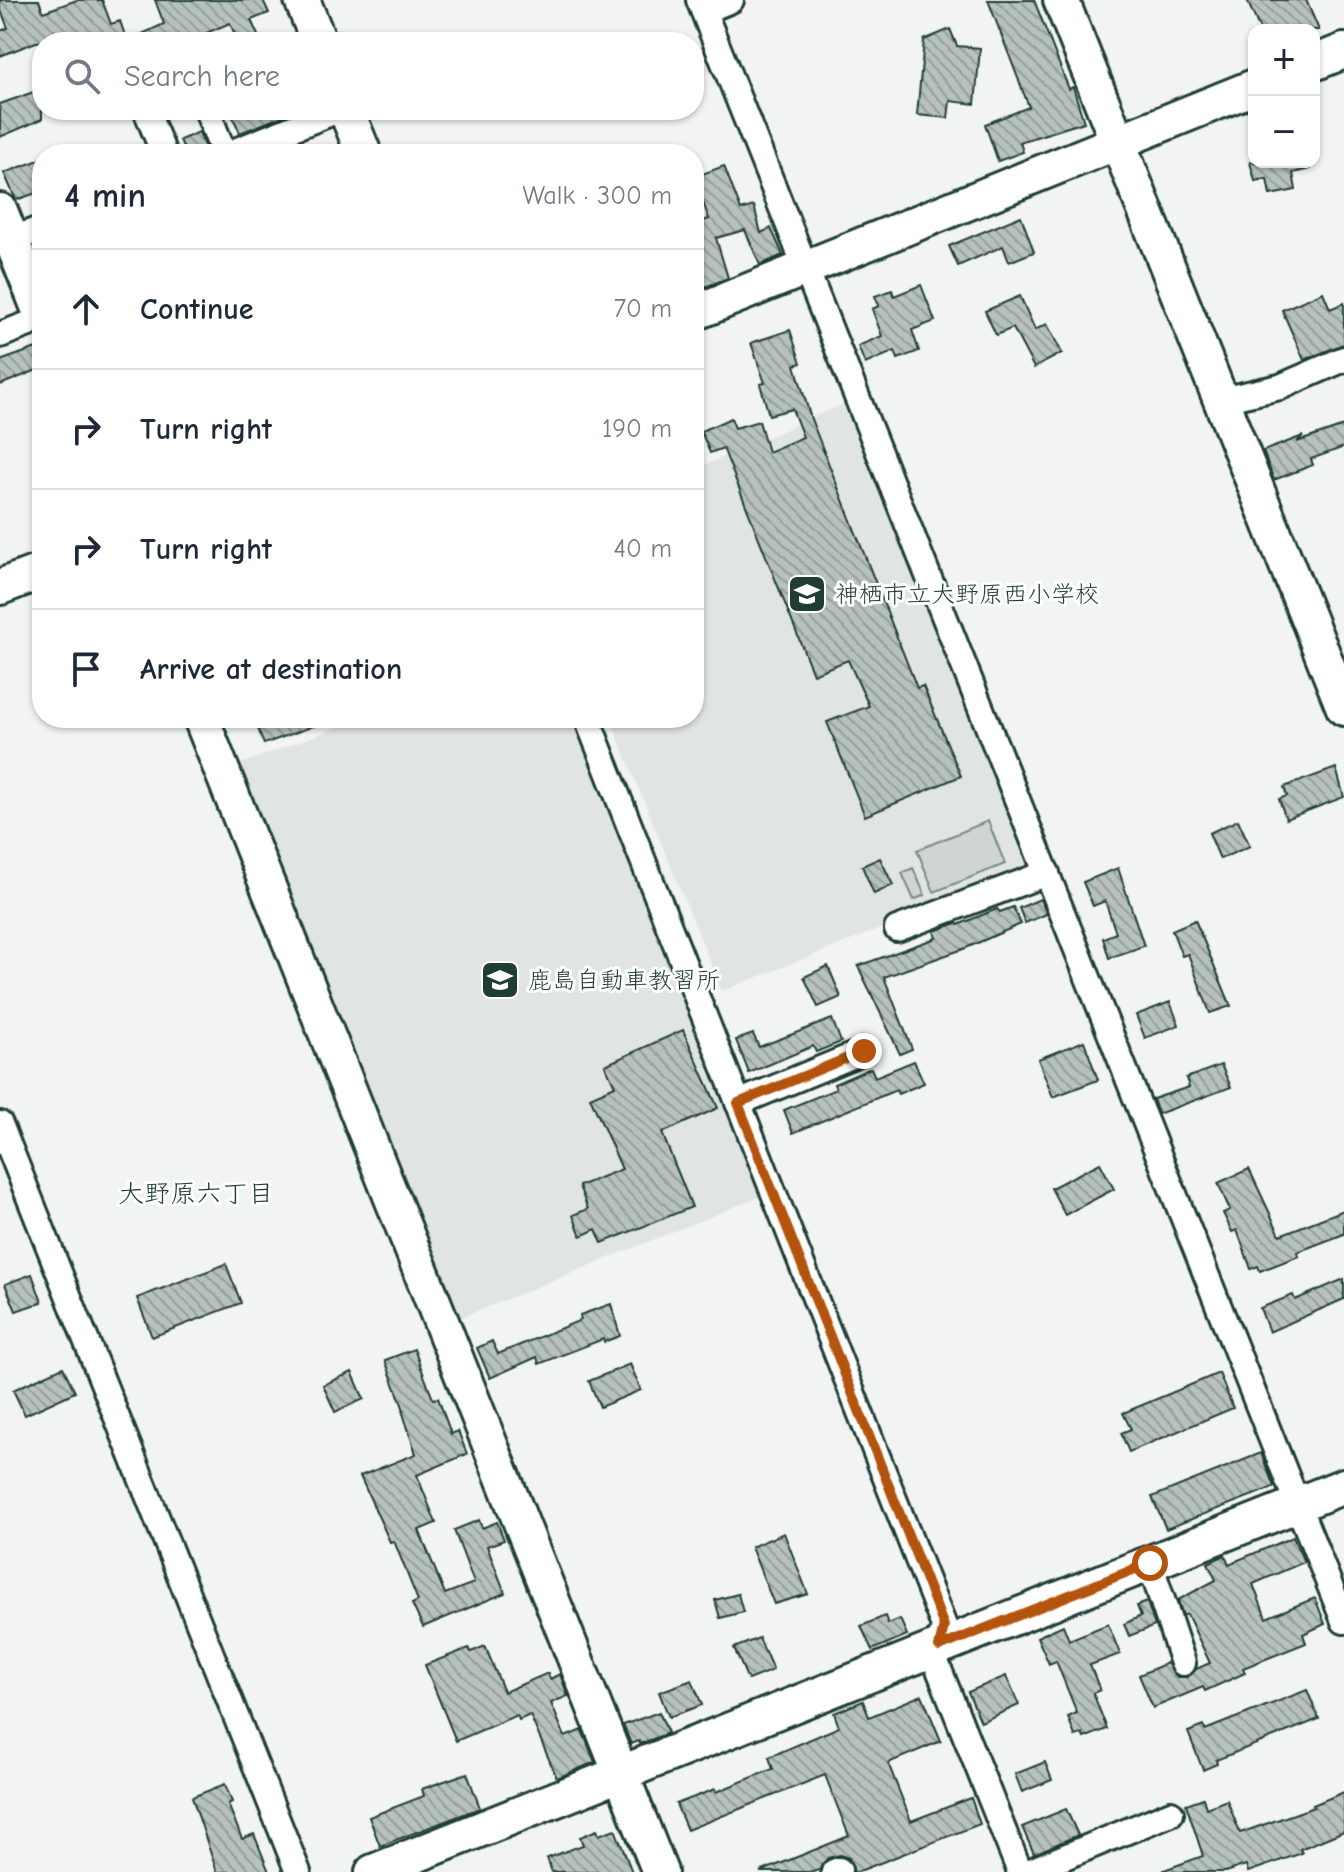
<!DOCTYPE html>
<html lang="en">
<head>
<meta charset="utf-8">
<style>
  body { margin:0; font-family:"Comic Neue","Klee One",sans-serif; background:#f2f2f3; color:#1f2937 }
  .controls { position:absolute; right:24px; top:24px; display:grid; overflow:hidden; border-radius:16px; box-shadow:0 2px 6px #0004 }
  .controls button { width:72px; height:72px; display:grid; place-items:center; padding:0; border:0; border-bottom:2px solid #e0e1e3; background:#fff; color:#1f2937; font:40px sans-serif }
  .stop { position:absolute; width:24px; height:24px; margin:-18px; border:6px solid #b45309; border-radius:50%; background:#fff }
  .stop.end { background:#b45309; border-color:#fff; box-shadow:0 2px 8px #0008 }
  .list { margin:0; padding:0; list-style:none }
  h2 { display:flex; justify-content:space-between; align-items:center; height:104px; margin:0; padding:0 32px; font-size:34px }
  h2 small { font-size:26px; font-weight:400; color:#747a83 }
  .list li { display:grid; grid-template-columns:52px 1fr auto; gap:24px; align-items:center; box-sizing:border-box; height:120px; padding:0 32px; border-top:2px solid #e0e1e3 }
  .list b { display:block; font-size:30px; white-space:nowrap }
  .list em { font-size:26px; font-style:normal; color:#747a83 }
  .icon { flex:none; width:44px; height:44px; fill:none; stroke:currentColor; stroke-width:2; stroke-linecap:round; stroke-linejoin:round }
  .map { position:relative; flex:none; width:1344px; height:1872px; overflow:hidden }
  .search { position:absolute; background:#fff; box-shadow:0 2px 6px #0004; left:32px; top:32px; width:672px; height:88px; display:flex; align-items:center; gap:20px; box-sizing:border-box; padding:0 28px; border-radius:32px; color:#747a83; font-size:30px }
  .panel { position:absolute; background:#fff; box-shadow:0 2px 6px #0004; left:32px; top:144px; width:672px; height:584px; border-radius:32px }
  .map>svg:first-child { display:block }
  .built { fill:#e0e4e3 }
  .grass { fill:#ced5d3; stroke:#768984; stroke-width:2 }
  .building { fill:url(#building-back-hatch); stroke:#1f3d34; stroke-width:2 }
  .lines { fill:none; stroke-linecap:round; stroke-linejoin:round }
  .street-casing { stroke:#1f3d34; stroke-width:30 }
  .secondary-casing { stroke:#1f3d34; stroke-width:40 }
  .street { stroke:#fff; stroke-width:24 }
  .secondary { stroke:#fff; stroke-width:34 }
  .route { stroke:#b45309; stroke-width:10 }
  .labels { text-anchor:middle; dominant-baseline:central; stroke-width:6; stroke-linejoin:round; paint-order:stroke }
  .poi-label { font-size:24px; fill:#1f3d34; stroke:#fff; text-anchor:start }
  .neighbourhood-label { font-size:26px; fill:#1f3d34; stroke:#fff }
</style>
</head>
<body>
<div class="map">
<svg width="1344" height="1872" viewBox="0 0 1344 1872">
  <defs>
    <pattern id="building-back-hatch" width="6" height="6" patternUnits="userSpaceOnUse" patternTransform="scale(2)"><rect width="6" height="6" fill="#b7c1bd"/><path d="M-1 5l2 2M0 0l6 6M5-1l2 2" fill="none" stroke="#949e9a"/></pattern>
  </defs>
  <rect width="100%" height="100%" fill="#f2f3f3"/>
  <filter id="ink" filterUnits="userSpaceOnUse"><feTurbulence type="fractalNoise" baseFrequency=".0125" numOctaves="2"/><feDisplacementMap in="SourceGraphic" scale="16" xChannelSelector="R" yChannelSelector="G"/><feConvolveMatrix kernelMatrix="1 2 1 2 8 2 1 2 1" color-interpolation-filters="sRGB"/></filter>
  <g filter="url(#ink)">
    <g class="built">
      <path d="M843,404L1030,870L722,991L610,718H694V470Z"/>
      <path d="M361,718H572L761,1196L455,1320L241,764Z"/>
    </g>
    <g class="grass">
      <path d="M988,821L1005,864L934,892L917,850Z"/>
      <path d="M913,868L925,895L914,900L902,873Z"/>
    </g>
    <g class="building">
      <path d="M0,0H39L43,12L77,0H102L111,24L120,21L127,41L164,24L155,0H263L269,13L251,20L261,42H238L230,23L185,42H36L0,56V31L8,28L0,8Z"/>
      <path d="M988,0H1034L1069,89L1073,87L1084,122L1020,142L1023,152L998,161L985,124L1029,107Z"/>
      <path d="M1247,0H1306L1319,30H1260Z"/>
      <path d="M950,29L957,46L980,48L975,104L950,101L948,118L917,115L924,40Z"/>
      <path d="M42,89V119L0,137V104Z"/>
      <path d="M230,110H298L240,133Z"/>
      <path d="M199,132L206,150L197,154H186L180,140Z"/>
      <path d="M42,159V191L16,200L4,173Z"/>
      <path d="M1250,162H1309L1310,169L1293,173L1296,190L1270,195L1267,179L1255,181Z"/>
      <path d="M724,166L741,210L754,206L761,233L771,228L783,255L760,265L745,230L716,238L728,278L705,287L698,267L694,268V224L709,219L694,177Z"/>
      <path d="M1021,216L1034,252L1009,262L1003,246L958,266L949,246Z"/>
      <path d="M921,285L935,321L912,330L919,351L898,359L895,351L865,364L858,346L882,336L872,309L879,306L875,296L892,290L894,296Z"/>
      <path d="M1323,292L1330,309L1344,303V344L1304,360L1282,310Z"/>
      <path d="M1020,296L1035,330L1047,324L1062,353L1034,368L1013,328L996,335L985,311Z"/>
      <path d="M790,330L801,363L795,365L811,419L917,688L923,686L961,776L865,816L827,722L869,706L848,660L813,674L723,448L710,453L701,431L731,418L735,428L759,421L768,452L803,437L792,409L769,415L760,384L765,383L751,343Z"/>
      <path d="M42,346V368L0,385V361Z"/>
      <path d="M1344,426V447L1311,459L1313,465L1274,480L1263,451L1303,436L1297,442Z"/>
      <path d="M254,718H330V720L264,744Z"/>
      <path d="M1336,768L1344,797L1286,819L1279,799L1287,796L1284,787Z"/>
      <path d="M1238,820L1250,846L1220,859L1209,833Z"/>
      <path d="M880,858L893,885L874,894L862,866Z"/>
      <path d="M1118,868L1144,946L1109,958L1103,938L1116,933L1105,901L1093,906L1083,882Z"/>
      <path d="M1040,899L1047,914L1025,923L1019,908Z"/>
      <path d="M1013,907L1021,924L966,948L884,977L912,1049L900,1054L858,966L936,938L934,931L957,923L958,925L997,909L1000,912Z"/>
      <path d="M1195,920L1231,1006L1210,1013L1188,954L1182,956L1172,930Z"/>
      <path d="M828,966L841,997L818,1007L804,977Z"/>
      <path d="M1170,1002L1179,1025L1145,1038L1136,1015Z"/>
      <path d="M832,1019L841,1042L816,1052L813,1046L749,1073L736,1040L753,1034L759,1047Z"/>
      <path d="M683,1030L718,1108L662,1133L692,1207L602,1243L596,1229L581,1236L573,1215L588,1209L579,1186L622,1169L590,1097L615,1086L605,1065Z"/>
      <path d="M1084,1041L1098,1080L1053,1097L1038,1059Z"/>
      <path d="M914,1061L924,1083L898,1094L896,1090L793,1133L784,1110L836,1089L834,1084L871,1068L875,1077Z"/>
      <path d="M1221,1065L1231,1087L1158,1114L1153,1099L1189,1087L1186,1078Z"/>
      <path d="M1100,1163L1114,1189L1065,1215L1051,1188Z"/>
      <path d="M1249,1169L1280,1235L1344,1210V1234L1297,1252L1299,1256L1260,1271L1258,1266L1251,1269L1237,1230L1232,1232L1223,1213L1230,1210L1218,1183Z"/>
      <path d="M226,1264L241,1303L152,1337L137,1298Z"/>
      <path d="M32,1274L42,1302L16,1311L5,1284Z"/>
      <path d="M1344,1279V1299L1269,1332L1260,1308L1293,1295L1295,1300Z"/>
      <path d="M611,1304L620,1336L604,1342L603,1339L539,1364L537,1357L490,1378L477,1348L492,1341L498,1354L581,1320L580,1315Z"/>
      <path d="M414,1349L433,1399L438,1398L451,1434L458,1431L467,1454L417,1475L436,1523L419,1530L445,1594L474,1583L454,1530L479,1520L482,1528L497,1522L504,1540L487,1546L505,1593L423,1627L412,1604L418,1601L394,1541L390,1542L360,1476L416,1454L402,1410H404L385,1360Z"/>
      <path d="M630,1364L641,1390L600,1407L589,1381Z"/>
      <path d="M63,1367L75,1392L25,1415L13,1390Z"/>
      <path d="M352,1372L364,1399L335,1412L323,1385Z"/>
      <path d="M1219,1373L1233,1408L1129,1452L1121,1433L1131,1429L1123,1413Z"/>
      <path d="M1261,1453L1274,1487L1166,1529L1152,1497Z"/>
      <path d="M784,1533L808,1594L774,1604L751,1547Z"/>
      <path d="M1293,1537L1304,1562L1253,1584L1266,1618L1315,1598L1325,1624L1303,1634L1306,1643L1243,1668L1245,1673L1205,1691L1203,1687L1153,1708L1139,1675L1167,1663L1177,1677H1187L1196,1669L1210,1663L1187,1614L1183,1616L1178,1600L1216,1580L1208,1563L1225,1555L1229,1564Z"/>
      <path d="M738,1594L743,1612L720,1618L715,1600Z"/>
      <path d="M1147,1602L1155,1626L1129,1636L1124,1624L1141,1616L1137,1606Z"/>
      <path d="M885,1616L888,1624L900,1619L907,1635L872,1650L861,1626Z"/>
      <path d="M1108,1624L1120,1654L1090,1665L1100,1690L1093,1693L1107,1729L1084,1738L1082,1734L1075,1736L1068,1717L1077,1713L1056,1661L1049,1664L1037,1637L1063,1625L1069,1640Z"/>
      <path d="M759,1638L773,1670L748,1680L734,1648Z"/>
      <path d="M485,1646L504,1692L548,1673L550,1679L560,1674L568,1696L551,1703L565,1737L582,1730L595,1762L557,1778L530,1715L519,1720L517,1715L456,1741L425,1665L469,1648L471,1652Z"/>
      <path d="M1006,1676L1019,1705L981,1722L968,1692Z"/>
      <path d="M692,1680L702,1705L669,1717L659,1692Z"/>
      <path d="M1307,1690L1319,1719L1216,1760L1217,1764L1203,1770L1188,1732L1203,1726L1205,1730Z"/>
      <path d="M922,1695L941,1741L888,1763L911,1821L971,1798L980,1824L857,1872H854L849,1858L840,1855L828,1858L819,1870L813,1872H760L849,1836L825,1775L687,1830L676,1804L715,1789L716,1792L773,1769L769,1757L839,1727L834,1713L863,1701L869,1717Z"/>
      <path d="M659,1712L668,1733L640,1744L639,1741L631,1744L623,1725Z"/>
      <path d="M1045,1762L1052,1780L1022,1792L1015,1774Z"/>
      <path d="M467,1773L480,1808L380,1846L369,1817L424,1796L422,1789Z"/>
      <path d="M225,1784L232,1802L228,1804L242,1839L254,1834L269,1872H217L192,1797Z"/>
      <path d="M1344,1792V1831L1300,1849L1302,1853L1248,1872L1246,1865L1225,1872H1164V1870L1203,1856L1186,1804L1203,1798L1206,1808L1227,1800L1240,1833L1314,1807L1313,1805Z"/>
      <path d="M1066,1809L1078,1835L1034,1854L1022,1827Z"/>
      <path d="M615,1829L632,1872H552L547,1858L583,1845L580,1837L597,1830L599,1835Z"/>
    </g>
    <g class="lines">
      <defs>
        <g id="street">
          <path d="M699,0L1344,1621"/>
          <path d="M704,11L731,0"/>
          <path d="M146,110L164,154"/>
          <path d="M207,110L224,154"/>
          <path d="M228,154L338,110"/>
          <path d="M12,240L42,228"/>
          <path d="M0,335L42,319"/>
          <path d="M1221,400L1280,387L1344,359"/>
          <path d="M587,718L944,1626L936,1662L1020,1872"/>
          <path d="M897,929L1047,873"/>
          <path d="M738,1103L864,1051"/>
          <path d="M0,1124L298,1872"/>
          <path d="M1150,1563L1183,1663"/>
          <path d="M834,1872L839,1870"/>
          <path d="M1028,1872L1171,1813"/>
        </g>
        <g id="secondary">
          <path d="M302,0L319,42"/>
          <path d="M1061,0L1344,708"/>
          <path d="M1314,63L1344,51"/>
          <path d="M346,110L364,154"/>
          <path d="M0,211L42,316"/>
          <path d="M694,313L1254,87"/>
          <path d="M0,587L42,571"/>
          <path d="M201,718L660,1872"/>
          <path d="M373,1872L1344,1486"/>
        </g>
      </defs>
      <use href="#street" class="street-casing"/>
      <use href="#secondary" class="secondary-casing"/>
      <use href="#street" class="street"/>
      <use href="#secondary" class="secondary"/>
    </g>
  </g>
  <g class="lines" filter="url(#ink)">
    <path class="route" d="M864,1051L738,1103L944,1626L939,1647L1150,1563"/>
  </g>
  <defs>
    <symbol id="school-square" viewBox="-11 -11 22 22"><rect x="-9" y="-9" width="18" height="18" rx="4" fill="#1f3d34" stroke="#fff"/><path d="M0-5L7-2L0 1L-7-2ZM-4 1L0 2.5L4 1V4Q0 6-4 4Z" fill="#fff"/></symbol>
  </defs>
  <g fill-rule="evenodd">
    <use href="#school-square" x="785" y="572" width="44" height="44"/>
    <use href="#school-square" x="478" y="958" width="44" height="44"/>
  </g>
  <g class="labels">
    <g class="poi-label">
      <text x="835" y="594">神栖市立大野原西小学校</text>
      <text x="528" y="980">鹿島自動車教習所</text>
    </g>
    <g class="neighbourhood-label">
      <text x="196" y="1194">大野原六丁目</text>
    </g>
  </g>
</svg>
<div class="controls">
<button>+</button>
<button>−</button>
</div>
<div class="stop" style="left:1150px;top:1563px"></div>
<div class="stop end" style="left:864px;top:1051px"></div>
<div class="search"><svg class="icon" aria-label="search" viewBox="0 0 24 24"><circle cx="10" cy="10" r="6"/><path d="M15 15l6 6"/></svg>Search here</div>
<section class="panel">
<h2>4 min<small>Walk · 300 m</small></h2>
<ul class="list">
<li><svg class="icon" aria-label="ahead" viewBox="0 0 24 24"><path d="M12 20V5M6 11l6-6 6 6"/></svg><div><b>Continue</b></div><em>70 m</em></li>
<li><svg class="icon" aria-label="right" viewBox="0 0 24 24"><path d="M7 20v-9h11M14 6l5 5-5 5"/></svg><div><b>Turn right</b></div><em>190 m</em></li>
<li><svg class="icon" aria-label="right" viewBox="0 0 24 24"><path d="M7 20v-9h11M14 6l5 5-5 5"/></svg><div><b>Turn right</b></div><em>40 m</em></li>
<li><svg class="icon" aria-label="arrive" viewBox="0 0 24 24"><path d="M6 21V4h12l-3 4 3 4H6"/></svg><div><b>Arrive at destination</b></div></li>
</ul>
</section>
</div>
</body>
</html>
